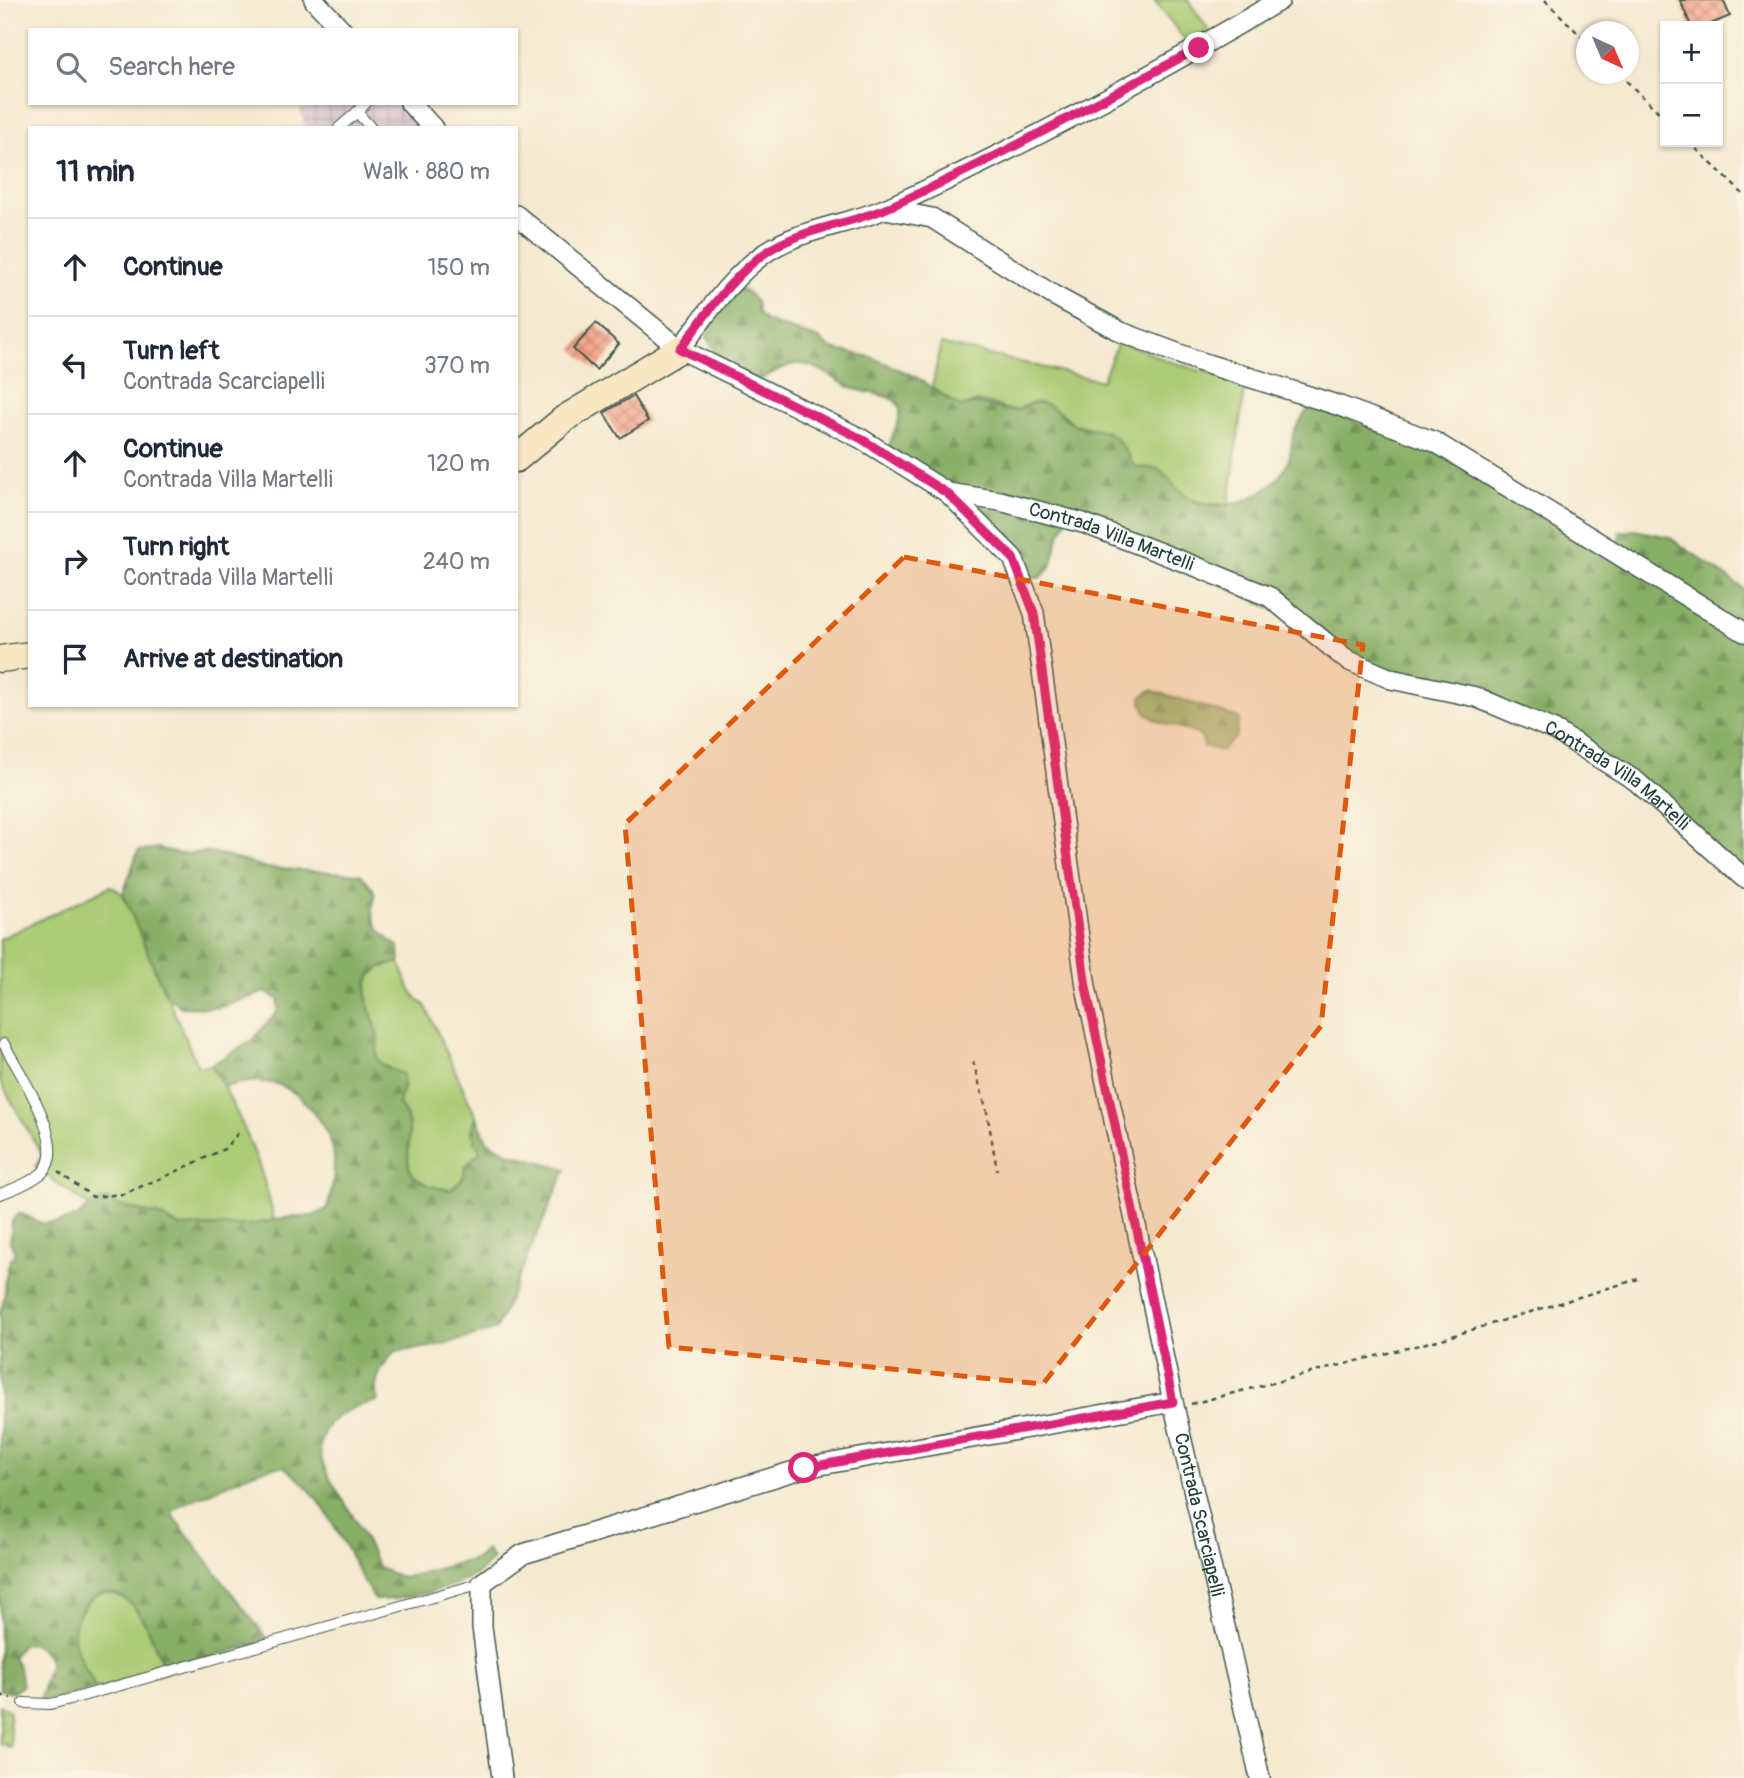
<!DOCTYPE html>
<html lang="en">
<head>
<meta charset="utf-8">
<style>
  body { margin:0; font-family:Pangolin,sans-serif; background:#f2f2f3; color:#1f2937 }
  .controls { position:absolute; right:21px; top:21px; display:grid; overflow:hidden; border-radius:0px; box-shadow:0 2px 5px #0004 }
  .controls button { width:63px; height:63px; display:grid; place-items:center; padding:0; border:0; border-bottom:2px solid #e0e1e3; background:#fff; color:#1f2937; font:35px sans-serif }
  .compass { position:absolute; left:1576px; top:21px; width:63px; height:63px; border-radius:50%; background:#fff; box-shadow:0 2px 5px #0004; rotate:136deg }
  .stop { position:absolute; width:21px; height:21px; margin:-16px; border:5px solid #db2777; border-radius:50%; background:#fff }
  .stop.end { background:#db2777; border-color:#fff; box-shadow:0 2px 7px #0008 }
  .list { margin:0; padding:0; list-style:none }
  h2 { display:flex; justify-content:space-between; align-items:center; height:91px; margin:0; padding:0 28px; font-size:30px }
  h2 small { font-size:23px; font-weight:400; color:#747a83 }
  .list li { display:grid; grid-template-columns:46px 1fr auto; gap:21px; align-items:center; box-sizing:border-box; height:98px; padding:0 28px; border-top:2px solid #e0e1e3 }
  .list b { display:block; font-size:26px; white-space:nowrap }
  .list p { margin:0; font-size:23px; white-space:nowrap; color:#747a83 }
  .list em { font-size:23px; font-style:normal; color:#747a83 }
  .icon { flex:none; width:38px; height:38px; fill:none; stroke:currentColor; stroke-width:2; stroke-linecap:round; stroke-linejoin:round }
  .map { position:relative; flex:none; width:1744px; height:1778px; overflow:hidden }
  .search { position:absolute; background:#fff; box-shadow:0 2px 5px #0004; left:28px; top:28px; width:490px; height:77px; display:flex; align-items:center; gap:18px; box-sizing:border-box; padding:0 24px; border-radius:0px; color:#747a83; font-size:26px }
  .panel { position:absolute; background:#fff; box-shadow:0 2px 5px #0004; left:28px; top:126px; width:490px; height:581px; border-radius:0px }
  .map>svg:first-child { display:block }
  .industrial { fill:url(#industrial-grid) }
  .green { fill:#abcb74; stroke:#658454; stroke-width:2 }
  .forest { fill:url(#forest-firs); stroke:#54764d; stroke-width:2 }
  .garden { fill:url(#garden-furrows); stroke:#658454; stroke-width:2 }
  .building { fill:url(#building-cross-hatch) }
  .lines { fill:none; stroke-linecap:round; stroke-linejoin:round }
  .lane-casing { stroke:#3f574b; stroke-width:12 }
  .street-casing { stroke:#3f574b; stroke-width:22 }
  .secondary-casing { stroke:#3f574b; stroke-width:29 }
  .path { stroke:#3f574b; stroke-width:2.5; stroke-dasharray:5 5; stroke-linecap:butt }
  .lane { stroke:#fff; stroke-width:10 }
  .street { stroke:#fff; stroke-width:19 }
  .secondary { stroke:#f9e7c3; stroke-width:26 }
  .route { stroke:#db2777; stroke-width:9 }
  .marked { fill:#de580e; fill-opacity:0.2; stroke:#de580e; stroke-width:5; stroke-dasharray:14 9; stroke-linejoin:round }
  .labels { text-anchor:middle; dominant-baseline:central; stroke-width:5; stroke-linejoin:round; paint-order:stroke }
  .street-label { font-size:19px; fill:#1f3d34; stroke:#fcf5e5 }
</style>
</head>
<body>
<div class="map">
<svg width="1744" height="1778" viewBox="0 0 1744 1778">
  <defs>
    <pattern id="industrial-grid" width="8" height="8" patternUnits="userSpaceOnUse" patternTransform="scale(1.75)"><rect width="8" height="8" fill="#d2bdc7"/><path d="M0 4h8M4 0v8" fill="none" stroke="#aa9ba2"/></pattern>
    <pattern id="forest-firs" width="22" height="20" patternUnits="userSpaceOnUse" patternTransform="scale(1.75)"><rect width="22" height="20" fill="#88af66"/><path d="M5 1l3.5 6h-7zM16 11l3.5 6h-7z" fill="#6f9055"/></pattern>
    <pattern id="garden-furrows" width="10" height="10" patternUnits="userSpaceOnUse" patternTransform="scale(1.75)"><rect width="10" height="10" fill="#abcb74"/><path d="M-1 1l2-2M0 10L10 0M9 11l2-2" fill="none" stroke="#8ba660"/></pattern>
    <pattern id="building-cross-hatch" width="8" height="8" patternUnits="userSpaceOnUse" patternTransform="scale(1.75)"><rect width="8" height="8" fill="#f5a78c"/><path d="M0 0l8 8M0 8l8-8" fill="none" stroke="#c68973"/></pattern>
  </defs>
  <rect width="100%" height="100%" fill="#fcf5e5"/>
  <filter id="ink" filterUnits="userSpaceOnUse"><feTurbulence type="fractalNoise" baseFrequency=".0143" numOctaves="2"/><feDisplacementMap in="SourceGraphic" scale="14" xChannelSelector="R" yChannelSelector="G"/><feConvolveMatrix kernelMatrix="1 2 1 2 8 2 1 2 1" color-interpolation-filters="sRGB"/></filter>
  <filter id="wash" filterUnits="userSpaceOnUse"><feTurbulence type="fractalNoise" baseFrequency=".00686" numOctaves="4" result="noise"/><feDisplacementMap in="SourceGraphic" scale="28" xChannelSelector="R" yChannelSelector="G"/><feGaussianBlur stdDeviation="1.57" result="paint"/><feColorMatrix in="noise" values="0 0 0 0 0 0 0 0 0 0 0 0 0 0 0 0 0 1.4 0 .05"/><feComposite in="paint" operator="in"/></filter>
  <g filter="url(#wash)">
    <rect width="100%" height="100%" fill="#f5e9d0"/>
    <path class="industrial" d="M319,103H400L423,128H306L300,109Z"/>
    <g class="green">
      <path d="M1154,0H1188L1212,35L1191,48Z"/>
      <path d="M1119,340L1168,361L1245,384L1229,503C1210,506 1188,502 1174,487C1169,482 1165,474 1159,469L1135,467L1117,439L1106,431L1074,424L1062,413L1032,403C1007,420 1000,401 977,402C972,403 965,406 960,407L932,387L941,344L1102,381Z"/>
      <path d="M111,886L123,894L198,1067L211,1065C238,1110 265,1169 274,1221L250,1225L180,1227L157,1215L123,1207L105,1199L89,1206L35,1167L42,1155L0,1081V939Z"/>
      <path d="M400,962C406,979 409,995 425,1005L476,1116L472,1132L480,1152L467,1165L463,1178L451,1190C376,1180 429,1138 399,1105L400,1095L404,1086C397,1079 382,1066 378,1059C374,1052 379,1040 377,1032C376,1025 371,1019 369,1012C361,983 370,965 400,962Z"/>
      <path d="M101,1592C111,1594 121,1595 128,1601C147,1619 157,1649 165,1672L95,1688C90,1675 76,1655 74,1643C71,1621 84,1601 101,1592Z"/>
    </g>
    <g class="forest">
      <path d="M738,287L748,293L756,302L758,313L765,321L819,339L832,349L871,357L916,377L960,407C985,400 985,407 1008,410C1022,412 1022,405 1033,403C1054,400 1061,419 1076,425C1090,431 1105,427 1116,439C1124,446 1129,458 1135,467L1159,469C1172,481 1181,497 1200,503C1231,513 1273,493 1287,464C1292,454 1291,443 1294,433C1297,424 1303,417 1308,409L1325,410L1445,455L1615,556L1620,532L1635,530L1669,537L1744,589V873L1585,743L1374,668L1311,626L1069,515C1065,524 1060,533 1057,543C1052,560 1056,566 1039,578L1026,576C1025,571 1024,564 1022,560C1007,525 922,471 889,447C891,435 904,416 899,406C895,398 884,396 876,394C869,392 861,391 854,389C835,381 817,362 795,364C782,366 771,374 760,380C733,371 719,364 707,336L717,314Z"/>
      <path d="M1151,690L1239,718L1236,737L1221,751L1204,746L1202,738C1183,721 1144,731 1141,697Z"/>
      <path d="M158,848L178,854L211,852L268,868L360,874C365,879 371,884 374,891C376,897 374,901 373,907C372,927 385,937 399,947L400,962L382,967L370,976C359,1003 377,1016 378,1040C378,1047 374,1054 379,1061C384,1068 395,1071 403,1074C404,1086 400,1094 399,1105C429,1138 376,1181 451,1190L463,1178L466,1165L480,1152L472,1132L476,1116L487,1141L509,1153L566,1169L496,1329C464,1340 431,1349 396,1351C383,1364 371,1381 378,1401C343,1408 307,1427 325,1469C333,1487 346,1503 355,1520C364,1536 371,1552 379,1568L403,1578L478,1558L486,1550L493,1559C488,1564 483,1571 476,1574C450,1590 405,1600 375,1600C342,1551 335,1504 283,1466C251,1469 235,1482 207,1494C194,1500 184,1501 173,1511V1516L268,1640L165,1672C157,1649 147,1618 128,1601C97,1575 68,1616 75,1644C78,1659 90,1674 95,1688L55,1699L40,1700L50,1660L43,1651L31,1643L22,1645L12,1657L19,1667L22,1686L12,1693L0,1690V1312C10,1289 0,1273 15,1253L10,1242L12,1221L20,1213L41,1223H55L77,1217L89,1206L105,1199L123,1207L157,1215L180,1227L250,1225L284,1218L313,1216L327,1209C332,1191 336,1168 333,1149C330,1137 322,1124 315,1115C291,1080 263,1076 224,1087L211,1065L252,1040L278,1011V999L265,992L218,1008L181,1007L165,994L123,894L138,851Z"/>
    </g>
    <path class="garden" d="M0,1705L9,1710L11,1748L0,1743Z"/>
    <g id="blocks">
      <g class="building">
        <path d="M1680,0H1723L1730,16L1706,26H1691Z"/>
        <path d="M596,323L619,344L596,370L573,349Z"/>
        <path d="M633,396L648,421L620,438L604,413Z"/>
      </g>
    </g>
  </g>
  <g filter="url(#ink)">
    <use href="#blocks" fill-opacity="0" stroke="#3f574b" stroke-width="2"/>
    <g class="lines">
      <defs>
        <g id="lane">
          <path d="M366,103L357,112L371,128"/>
          <path d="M339,128L357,112"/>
          <path d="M0,1194C14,1189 32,1182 43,1172C69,1144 18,1071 4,1044"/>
          <path d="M24,1703L50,1704L75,1698L482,1583"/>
        </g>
        <g id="street">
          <path d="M314,0L342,30"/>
          <path d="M410,103L433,128"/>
          <path d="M885,209L932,218L1053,295L1121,332L1198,361L1340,406L1435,442L1744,632"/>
          <path id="s1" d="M516,215L680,349L860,438L948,493L1000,501L1083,523L1197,567L1270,597L1347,660L1391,679L1476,697L1554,730L1636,781L1744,878"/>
          <path d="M680,349C707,314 731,276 768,251C801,229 851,224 887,208C1020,148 1155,74 1280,0"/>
          <path id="s2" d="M948,493L1013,558L1034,613L1086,987L1173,1402L1260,1778"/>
          <path d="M502,1778L482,1627V1583L523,1554L804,1468L1173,1402"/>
        </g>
        <g id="secondary">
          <path d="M516,459L564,419L680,349"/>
          <path d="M0,659L30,655"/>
        </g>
      </defs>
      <use href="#lane" class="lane-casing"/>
      <use href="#street" class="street-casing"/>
      <use href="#secondary" class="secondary-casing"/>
      <g class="path">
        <path d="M1545,0L1586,41"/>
        <path d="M1619,74L1665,118"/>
        <path d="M1689,142L1744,195"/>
        <path d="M973,1061L987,1112L997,1170"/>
        <path d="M58,1172L93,1197L123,1194L171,1174L224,1149L239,1132"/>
        <path d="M1191,1404L1442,1339L1638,1279"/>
        <path d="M0,1695L11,1698"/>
      </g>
      <use href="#lane" class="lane"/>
      <use href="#street" class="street"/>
      <use href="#secondary" class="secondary"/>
    </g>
  </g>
  <g class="lines" filter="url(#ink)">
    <path class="route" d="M804,1468L1173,1402L1086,987L1034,613L1013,558L948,494L860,438L680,349C707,314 731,276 768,251C801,229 851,224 887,208C994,160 1096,103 1199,48"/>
  </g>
  <path class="marked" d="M904,557L1363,645L1321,1026L1043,1384L669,1347L625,824Z"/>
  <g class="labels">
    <g class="street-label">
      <text stroke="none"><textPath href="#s1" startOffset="686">Contrada Villa Martelli</textPath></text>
      <text stroke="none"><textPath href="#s1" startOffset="1253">Contrada Villa Martelli</textPath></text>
      <text stroke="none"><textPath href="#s2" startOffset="1068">Contrada Scarciapelli</textPath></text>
    </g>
  </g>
</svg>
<div class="controls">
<button>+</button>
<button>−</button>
</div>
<svg class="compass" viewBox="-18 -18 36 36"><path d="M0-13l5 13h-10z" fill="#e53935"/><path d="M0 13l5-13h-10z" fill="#747a83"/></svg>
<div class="stop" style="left:804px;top:1468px"></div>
<div class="stop end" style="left:1199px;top:48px"></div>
<div class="search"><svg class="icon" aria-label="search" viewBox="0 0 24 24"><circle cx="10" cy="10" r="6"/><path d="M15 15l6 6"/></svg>Search here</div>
<section class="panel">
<h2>11 min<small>Walk · 880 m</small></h2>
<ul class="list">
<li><svg class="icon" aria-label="ahead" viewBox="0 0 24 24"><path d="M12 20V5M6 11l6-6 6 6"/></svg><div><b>Continue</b></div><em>150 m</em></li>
<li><svg class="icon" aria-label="left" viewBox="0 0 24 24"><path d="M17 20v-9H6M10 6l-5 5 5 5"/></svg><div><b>Turn left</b><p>Contrada Scarciapelli</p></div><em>370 m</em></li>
<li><svg class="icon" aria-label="ahead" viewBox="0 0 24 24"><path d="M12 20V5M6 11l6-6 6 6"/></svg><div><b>Continue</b><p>Contrada Villa Martelli</p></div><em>120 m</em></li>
<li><svg class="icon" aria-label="right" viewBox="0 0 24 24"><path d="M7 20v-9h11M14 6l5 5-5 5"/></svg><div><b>Turn right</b><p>Contrada Villa Martelli</p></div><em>240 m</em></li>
<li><svg class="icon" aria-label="arrive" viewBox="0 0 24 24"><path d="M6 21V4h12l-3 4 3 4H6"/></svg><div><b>Arrive at destination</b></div></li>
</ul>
</section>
</div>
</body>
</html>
